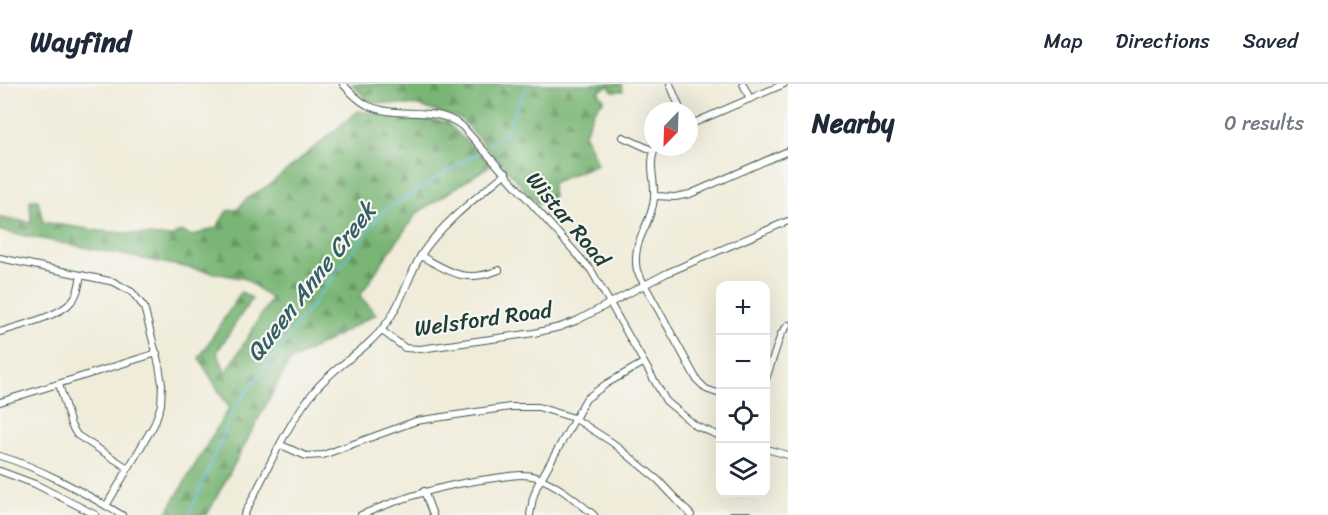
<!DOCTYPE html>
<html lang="en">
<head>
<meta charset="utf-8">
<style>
  body { margin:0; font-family:Sriracha,sans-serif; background:#f6f6f7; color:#1f2937 }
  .controls { position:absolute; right:18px; bottom:18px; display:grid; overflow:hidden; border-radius:12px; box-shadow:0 6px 24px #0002 }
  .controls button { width:54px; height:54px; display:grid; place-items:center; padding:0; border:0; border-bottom:2px solid #e0e1e3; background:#fff; color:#1f2937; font:30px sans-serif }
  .compass { position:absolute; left:644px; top:18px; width:54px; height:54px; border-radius:50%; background:#fff; box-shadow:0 6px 24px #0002; rotate:203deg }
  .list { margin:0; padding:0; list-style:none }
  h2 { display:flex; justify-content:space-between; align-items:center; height:78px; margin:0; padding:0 24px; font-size:26px }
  h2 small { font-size:20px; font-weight:400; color:#747a83 }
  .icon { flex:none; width:33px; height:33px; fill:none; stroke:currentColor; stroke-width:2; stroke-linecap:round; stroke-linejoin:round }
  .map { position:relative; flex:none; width:788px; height:431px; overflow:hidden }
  header { display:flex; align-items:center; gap:36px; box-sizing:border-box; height:84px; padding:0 30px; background:#fff; border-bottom:2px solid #e0e1e3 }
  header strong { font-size:28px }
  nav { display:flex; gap:33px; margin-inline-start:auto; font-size:21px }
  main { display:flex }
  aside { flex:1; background:#fff }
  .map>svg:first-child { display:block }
  .forest { fill:url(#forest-firs); stroke:#4c7954; stroke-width:1.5 }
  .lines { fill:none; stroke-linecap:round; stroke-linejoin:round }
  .stream { stroke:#6ec3ea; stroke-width:1.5 }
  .minor-casing { stroke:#3e574d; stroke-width:8 }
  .minor { stroke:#fff; stroke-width:6 }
  .labels { text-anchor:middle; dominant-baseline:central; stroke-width:4.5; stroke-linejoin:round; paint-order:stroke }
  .street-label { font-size:22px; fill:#1f3d34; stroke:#f6f6f2 }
  .water-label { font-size:24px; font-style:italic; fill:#335e62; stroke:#f6f6f2 }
</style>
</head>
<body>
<header>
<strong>Wayfind</strong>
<nav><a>Map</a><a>Directions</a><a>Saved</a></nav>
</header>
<main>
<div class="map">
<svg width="788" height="431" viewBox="0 0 788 431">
  <defs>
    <pattern id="forest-firs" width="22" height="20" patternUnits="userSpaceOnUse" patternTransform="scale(1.5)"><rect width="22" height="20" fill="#79b574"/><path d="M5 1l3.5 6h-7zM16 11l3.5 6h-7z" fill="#639460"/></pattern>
  </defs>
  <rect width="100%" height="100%" fill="#f6f6f2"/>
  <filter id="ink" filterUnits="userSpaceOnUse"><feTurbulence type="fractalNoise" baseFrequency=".0167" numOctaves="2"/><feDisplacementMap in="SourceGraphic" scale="12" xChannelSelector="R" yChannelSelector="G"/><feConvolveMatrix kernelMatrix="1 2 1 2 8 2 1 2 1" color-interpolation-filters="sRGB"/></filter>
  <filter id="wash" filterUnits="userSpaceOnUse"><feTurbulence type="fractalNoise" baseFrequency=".008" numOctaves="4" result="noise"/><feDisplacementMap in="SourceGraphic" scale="24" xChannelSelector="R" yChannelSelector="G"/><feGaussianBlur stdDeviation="1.35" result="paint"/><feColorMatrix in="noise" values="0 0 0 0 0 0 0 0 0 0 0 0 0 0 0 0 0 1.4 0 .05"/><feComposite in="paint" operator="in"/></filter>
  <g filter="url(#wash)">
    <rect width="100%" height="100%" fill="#f0ecd9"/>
    <g class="forest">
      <path d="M352,0H622L623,7H613L608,2L598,7L604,16L593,28L585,50L597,80L552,99L553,118L537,119L461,35L418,22L369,18Z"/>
      <path d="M358,27L446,38L491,81L417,129L382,178L360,212L376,230L289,278L207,431H165L229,324L199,274L241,208L252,214L217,268L226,289L271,215L246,195L0,147V133L5,135L31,138L30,116H38L43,138L101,147L171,153L181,147L192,152L217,143L227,127L238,125L246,115L269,101Z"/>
    </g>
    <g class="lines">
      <g class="stream">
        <path d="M486,63L504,51L528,0"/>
        <path d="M189,431L234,325L381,129L482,66"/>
      </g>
    </g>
  </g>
  <g filter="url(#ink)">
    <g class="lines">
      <defs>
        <g id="minor">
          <path d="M343,0C350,8 358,16 367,21C398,36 433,20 462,42L591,186L666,317L696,342L720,352"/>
          <path d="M670,0L681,27"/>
          <path d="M743,0L750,15"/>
          <path d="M689,41L784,0"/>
          <path d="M623,53L654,67"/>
          <path d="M656,63C647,80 656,97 654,115C651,143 631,155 637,187L697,296L706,305L720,310"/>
          <path d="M654,112L675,113L690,110L788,67"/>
          <path d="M421,172C451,188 464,200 499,186"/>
          <path d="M0,174L114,198L132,208L144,223L159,281L162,300L161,321L154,341L106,422"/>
          <path d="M381,246L405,264L420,265L534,249L560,243L578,236L667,189L788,137"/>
          <path d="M0,248C18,242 60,232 71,218C78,211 79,201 81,191"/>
          <path d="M766,295L781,250L788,241"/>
          <path d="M59,300L71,341L77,351L128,384"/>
          <path d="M0,318L157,269"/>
          <path d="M281,361L306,372L323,371L416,337L510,323H538L574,334L613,359L658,396L691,431"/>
          <path d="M766,365L788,371"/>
          <path d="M0,372C44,385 82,408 122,431"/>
          <path d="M0,387L35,400L96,431"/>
          <path d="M424,407L433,431"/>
          <path d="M244,431C266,390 286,340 316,305C337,280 367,266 386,240C402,219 408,193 421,171C441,140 478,112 506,89"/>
          <path d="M361,431C406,412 446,400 495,394C508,392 523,389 536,393C557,400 577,417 594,431"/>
          <path d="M530,431L533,414L537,402L586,315L606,300L643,279"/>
          <path d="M732,431H748"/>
        </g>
      </defs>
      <use href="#minor" class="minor-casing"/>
      <use href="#minor" class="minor"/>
    </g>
  </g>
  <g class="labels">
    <g class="street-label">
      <text transform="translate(568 135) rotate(50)">Wistar Road</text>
      <text transform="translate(483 235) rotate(-8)">Welsford Road</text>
    </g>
    <g class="water-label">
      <text transform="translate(311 198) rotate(-52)">Queen Anne Creek</text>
    </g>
  </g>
</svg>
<div class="controls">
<button>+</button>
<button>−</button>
<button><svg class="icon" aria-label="locate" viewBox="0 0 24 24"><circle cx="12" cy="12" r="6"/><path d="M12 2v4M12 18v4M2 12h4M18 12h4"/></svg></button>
<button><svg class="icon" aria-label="layers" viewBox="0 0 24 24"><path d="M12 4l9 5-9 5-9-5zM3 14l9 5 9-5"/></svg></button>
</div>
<svg class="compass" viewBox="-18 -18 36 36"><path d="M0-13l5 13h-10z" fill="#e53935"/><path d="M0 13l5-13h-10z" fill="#747a83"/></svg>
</div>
<aside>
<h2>Nearby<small>0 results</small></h2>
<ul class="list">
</ul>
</aside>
</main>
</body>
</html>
